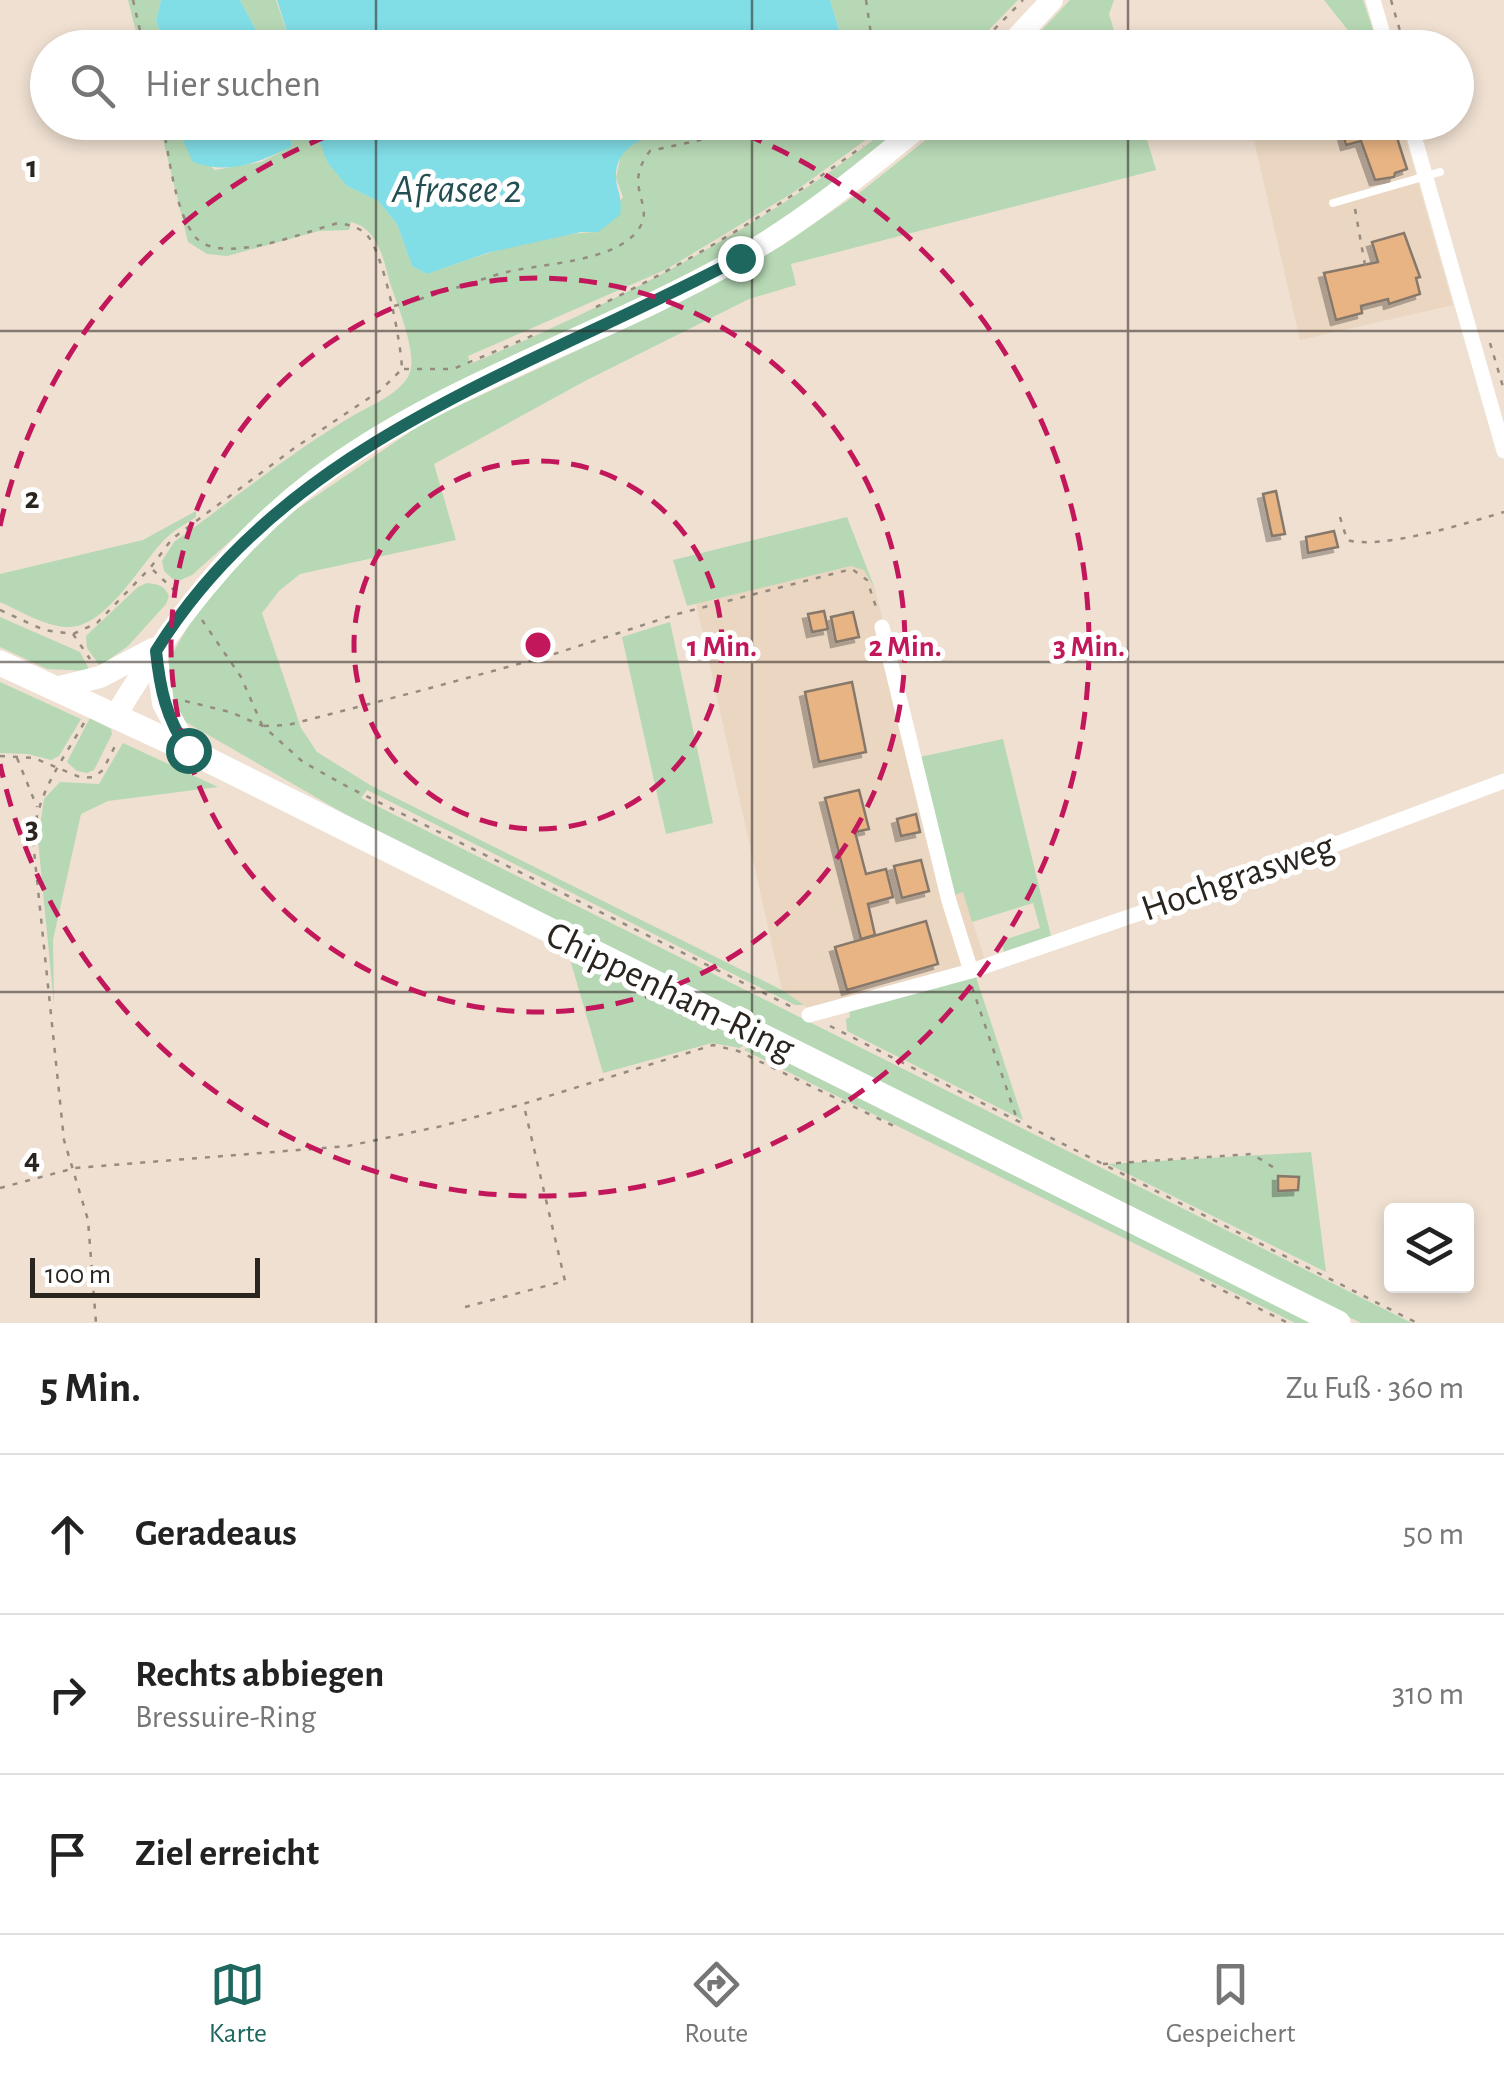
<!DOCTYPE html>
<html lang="de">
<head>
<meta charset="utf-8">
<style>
  body { margin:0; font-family:"Alegreya Sans",sans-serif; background:#f2f2f2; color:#222 }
  .controls { position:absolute; right:30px; bottom:30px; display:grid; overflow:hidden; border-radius:10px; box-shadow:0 5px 15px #0003 }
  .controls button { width:90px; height:90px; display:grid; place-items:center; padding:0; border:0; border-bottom:2px solid #e0e0e0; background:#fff; color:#222; font:50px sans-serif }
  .scale { position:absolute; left:30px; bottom:25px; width:230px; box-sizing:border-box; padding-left:10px; border:5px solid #2b2520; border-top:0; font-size:28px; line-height:35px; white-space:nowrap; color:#2b2520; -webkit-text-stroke:8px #fff; paint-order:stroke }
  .stop { position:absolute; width:30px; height:30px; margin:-22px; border:8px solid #1d675f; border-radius:50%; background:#fff }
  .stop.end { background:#1d675f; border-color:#fff; box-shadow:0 2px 10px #0008 }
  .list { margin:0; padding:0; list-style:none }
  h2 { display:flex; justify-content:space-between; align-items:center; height:130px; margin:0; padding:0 40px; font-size:42px }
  h2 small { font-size:32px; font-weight:400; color:#767676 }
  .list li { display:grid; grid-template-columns:65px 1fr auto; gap:30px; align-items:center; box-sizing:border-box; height:160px; padding:0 40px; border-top:2px solid #e0e0e0 }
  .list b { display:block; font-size:38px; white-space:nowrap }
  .list p { margin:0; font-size:32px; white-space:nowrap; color:#767676 }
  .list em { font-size:32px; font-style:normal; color:#767676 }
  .icon { flex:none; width:55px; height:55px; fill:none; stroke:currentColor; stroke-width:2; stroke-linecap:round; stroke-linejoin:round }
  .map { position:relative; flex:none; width:1504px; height:1323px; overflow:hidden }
  .search { position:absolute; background:#fff; box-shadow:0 5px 15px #0003; left:30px; right:30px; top:30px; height:110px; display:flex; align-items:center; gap:25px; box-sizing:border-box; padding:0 35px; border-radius:55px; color:#767676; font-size:38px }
  .sheet { height:610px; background:#fff }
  nav { display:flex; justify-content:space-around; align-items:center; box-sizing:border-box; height:140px; border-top:2px solid #e0e0e0; background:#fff; font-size:28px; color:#767676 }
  nav a { display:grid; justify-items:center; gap:5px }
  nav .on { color:#1d675f }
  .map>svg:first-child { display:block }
  .built { fill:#ead6c1 }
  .green { fill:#b6d8b4 }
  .water { fill:#81dde6 }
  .building { fill:#e9b483; stroke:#86786b; stroke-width:2.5; filter:url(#shadow) }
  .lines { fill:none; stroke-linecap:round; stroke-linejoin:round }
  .path { stroke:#968b80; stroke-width:2.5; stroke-dasharray:5 8; stroke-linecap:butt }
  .lane { stroke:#fff; stroke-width:8 }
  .street { stroke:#fff; stroke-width:15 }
  .secondary { stroke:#fff; stroke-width:22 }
  .primary { stroke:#fff; stroke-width:25 }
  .route { stroke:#1d675f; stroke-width:12 }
  .grid { fill:none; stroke:#2b2520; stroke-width:2.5; stroke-opacity:0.55 }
  .ring { fill:none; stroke:#c2185b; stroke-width:5; stroke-dasharray:18 12 }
  .labels { text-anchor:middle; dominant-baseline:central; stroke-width:10; stroke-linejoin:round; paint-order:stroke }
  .street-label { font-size:38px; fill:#2b2520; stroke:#fff }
  .water-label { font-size:40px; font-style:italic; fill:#234e52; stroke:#fff }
  .grid-label { font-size:32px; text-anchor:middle; font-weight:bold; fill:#2b2520; stroke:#fff; stroke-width:10; stroke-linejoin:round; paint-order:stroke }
  .centre { fill:#c2185b; stroke:#fff; stroke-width:5 }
  .ring-label { font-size:30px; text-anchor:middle; font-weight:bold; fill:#c2185b; stroke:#fff; stroke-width:10; stroke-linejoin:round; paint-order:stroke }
</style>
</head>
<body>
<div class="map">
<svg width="1504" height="1323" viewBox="0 0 1504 1323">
  <defs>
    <filter id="shadow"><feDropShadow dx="-5" dy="5" stdDeviation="0" flood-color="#0004"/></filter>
  </defs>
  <rect width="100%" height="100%" fill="#efe0d1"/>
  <g class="built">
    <path d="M1250,123H1401L1453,305L1300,340Z"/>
    <path d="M851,566L864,570L875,589L952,895L963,892L989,973L842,1011L811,1010L782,990L696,603Z"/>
  </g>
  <g class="green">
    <path d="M128,0H161L156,21L166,47H140Z"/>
    <path d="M240,0H276L292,47H265Z"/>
    <path d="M830,0H1018L971,48L841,47L842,38Z"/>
    <path d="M1070,0H1114L1109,14L1119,47H1026Z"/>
    <path d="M1324,0H1363L1376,39L1359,44Z"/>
    <path d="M159,123H180L184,143L215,170L261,162L291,147L292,123H312L329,163L347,186L378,201L397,224L412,266L427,274C481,255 541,233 598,232L623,197L616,178L621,154L637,139L720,123H889L794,192L667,269L468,356L470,364C622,300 766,226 895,123H911L786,218L720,258L293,485L192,575L176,582L164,571L162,561L174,542C234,499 292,451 356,414C374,404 403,392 410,372C417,352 397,304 390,283C384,261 378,228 351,222L349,230L319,231L227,256L207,254L188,242Z"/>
    <path d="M947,123H1142L1156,170L791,264L796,285L749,299L585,381L434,464L456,540L300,574L279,591L262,613L301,728L317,752L370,785L782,990L804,1005H795L367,790L361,798L1412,1323H1361L345,814L184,721L167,690V663L208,592L275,524L426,421L660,312L783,245L863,190Z"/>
    <path d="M196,511V517C185,524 173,531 164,540C140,565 105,629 67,627C44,626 20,611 0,602V574L143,540Z"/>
    <path d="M847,517L875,589L864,570L851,566L687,606L673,560Z"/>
    <path d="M147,583C158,584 164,585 169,596L166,604L128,646L100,666L87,648L86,636L138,587Z"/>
    <path d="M0,617L80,652L90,671L47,669L0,647Z"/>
    <path d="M670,622L713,823L666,834L622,637Z"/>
    <path d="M0,682L81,719L59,756L51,760L28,754L0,753Z"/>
    <path d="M90,718L111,729L112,734L94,770L87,773L77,771L67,762Z"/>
    <path d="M1003,739L1051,936L1004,952L1001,941L1040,928L1033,903L972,922L963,892L951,896L920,757Z"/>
    <path d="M123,743L218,787L108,801L81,814L53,940L54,1005L38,840L44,799L60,782L99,784Z"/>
    <path d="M568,952L751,1040L740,1048L712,1043L603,1073Z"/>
    <path d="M976,977L1023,1120L847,1031L846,1019L850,1017L849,1009Z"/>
    <path d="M755,1043L1318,1323H1295L744,1050Z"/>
    <path d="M1311,1152L1326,1272L1108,1164Z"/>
  </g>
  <g class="water">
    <path d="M161,0H240L265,47H166L156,21Z"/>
    <path d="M277,0H830L842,39L841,48L292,47Z"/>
    <path d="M180,123H292L291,147C257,163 229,175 193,162L184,143Z"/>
    <path d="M312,123H720C685,130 617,129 616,176C616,191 623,195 620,215L598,232H581L487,253L427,274L412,266L397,224L378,201L347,186L328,163Z"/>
  </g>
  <g class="building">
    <path d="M1357,122H1392L1407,169L1395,173L1394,177L1375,180L1361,141L1346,145L1343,134L1359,129Z"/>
    <path d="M1404,233L1420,277L1416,278L1420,294L1389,304L1388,299L1361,306L1362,313L1336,320L1324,273L1378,262L1372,242Z"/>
    <path d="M1276,491L1285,534L1272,536L1263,494Z"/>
    <path d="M1334,531L1338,547L1308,553L1306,537Z"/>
    <path d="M824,611L828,629L812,632L808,614Z"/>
    <path d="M853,612L859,637L836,642L831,617Z"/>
    <path d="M852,682L866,752L819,762L805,692Z"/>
    <path d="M859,790L869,829L855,832L866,874L886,869L893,897L868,904L875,935L861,939L825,798Z"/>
    <path d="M916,814L920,832L901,836L897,819Z"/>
    <path d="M921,860L929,891L902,898L894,866Z"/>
    <path d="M926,921L938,964L847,990L835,947Z"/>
    <path d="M1278,1176L1299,1177L1298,1190L1278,1191Z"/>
  </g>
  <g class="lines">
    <g class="path">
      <path d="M133,0L144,48"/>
      <path d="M866,0L873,48"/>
      <path d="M1391,0L1405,48"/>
      <path d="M976,48L1023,0"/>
      <path d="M1355,209L1365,265"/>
      <path d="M394,306C430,297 464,285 499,274C536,263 613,264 638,230C657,205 621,188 650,151L782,122"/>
      <path d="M596,307C690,262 778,208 863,146"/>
      <path d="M1490,343L1504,390"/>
      <path d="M404,369H453L534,335"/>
      <path d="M1340,517L1347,540C1382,550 1467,523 1504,512"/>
      <path d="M153,570L176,592"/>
      <path d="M0,610L44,630L73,634L97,623L151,567L172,539L293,449L381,390L402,369C401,342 384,254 367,235C359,227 349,225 338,223C304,232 216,269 193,234C173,204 170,157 162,122"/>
      <path d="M202,620L241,677L262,725"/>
      <path d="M73,634L90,659"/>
      <path d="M185,701L230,712L263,726L303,762L348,787L796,1009"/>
      <path d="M84,723C61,763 37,792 33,841L64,1140L88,1220L96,1323"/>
      <path d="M264,726L288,725L423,690L548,656L677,614L852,569L867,580L878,613"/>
      <path d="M0,756L34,758L82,778L94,777L103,770L118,740"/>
      <path d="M17,758L37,807"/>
      <path d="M972,987L1018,1122"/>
      <path d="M830,1026L1417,1323"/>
      <path d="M1103,1164L1252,1154L1276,1169"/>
      <path d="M0,1188L75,1168L348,1146L442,1126L523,1104L713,1045L738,1051L898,1128"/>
      <path d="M1200,1279L1288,1323"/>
      <path d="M465,1307L565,1281L524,1106"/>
    </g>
    <path class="lane" d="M1333,203L1440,172"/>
    <g class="street">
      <path d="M1373,0L1387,48"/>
      <path d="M1410,122L1504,451"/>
      <path d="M882,627L949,901L971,971"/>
      <path d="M809,1015L971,971L1280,865L1504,781"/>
    </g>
    <g class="secondary">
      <path d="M1007,48L1052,0"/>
      <path d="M156,651L163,703L188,750"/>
      <path d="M56,688L100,677L153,649"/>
      <path d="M116,715C169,627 232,543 315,480C441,384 599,338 736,260C804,222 865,171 925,122"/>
    </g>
    <path class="primary" d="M0,663L188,750L1338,1323"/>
  </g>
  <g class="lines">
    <path class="route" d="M188,750C166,718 160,689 156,651C287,439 532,369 740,258"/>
  </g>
  <path class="grid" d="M376,0V48M752,0V48M1128,0V48M376,122V1323M752,122V1323M1128,122V1323M0,331H1504M0,662H1504M0,992H1504"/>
  <g class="ring">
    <circle cx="538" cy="645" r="184"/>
    <circle cx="538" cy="645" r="367"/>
    <path d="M0 526A551 551 0 0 1 359 124M717 124A551 551 0 1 1 0 764"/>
  </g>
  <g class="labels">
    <g class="street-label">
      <text transform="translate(1238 878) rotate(-19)">Hochgrasweg</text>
      <text transform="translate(670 992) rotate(26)">Chippenham-Ring</text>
    </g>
    <g class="water-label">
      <text x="457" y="190">Afrasee 2</text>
    </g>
  </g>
  <g class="grid-label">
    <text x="32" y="177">1</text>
    <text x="32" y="508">2</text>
    <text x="32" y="838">3</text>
    <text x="32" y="1169">4</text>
  </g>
  <circle cx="538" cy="645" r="15" class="centre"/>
  <g class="ring-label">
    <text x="722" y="656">1 Min.</text>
    <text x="905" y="656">2 Min.</text>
    <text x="1089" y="656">3 Min.</text>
  </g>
</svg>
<div class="controls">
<button><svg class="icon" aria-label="layers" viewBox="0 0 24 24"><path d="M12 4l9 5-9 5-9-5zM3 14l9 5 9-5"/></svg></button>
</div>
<div class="scale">100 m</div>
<div class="stop" style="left:188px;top:750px"></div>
<div class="stop end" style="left:740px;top:258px"></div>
<div class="search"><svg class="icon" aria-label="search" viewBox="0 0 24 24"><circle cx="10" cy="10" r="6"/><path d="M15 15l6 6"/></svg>Hier suchen</div>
</div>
<section class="sheet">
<h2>5 Min.<small>Zu Fuß · 360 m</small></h2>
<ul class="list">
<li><svg class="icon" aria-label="ahead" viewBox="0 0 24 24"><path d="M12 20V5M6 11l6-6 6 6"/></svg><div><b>Geradeaus</b></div><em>50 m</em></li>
<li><svg class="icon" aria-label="right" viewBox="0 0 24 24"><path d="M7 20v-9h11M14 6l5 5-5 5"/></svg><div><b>Rechts abbiegen</b><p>Bressuire-Ring</p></div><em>310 m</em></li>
<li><svg class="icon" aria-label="arrive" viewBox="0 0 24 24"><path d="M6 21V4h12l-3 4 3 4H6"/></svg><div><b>Ziel erreicht</b></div></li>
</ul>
</section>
<nav>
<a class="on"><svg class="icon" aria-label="map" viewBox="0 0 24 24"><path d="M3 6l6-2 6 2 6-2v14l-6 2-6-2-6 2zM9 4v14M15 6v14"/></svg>Karte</a>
<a><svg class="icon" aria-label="directions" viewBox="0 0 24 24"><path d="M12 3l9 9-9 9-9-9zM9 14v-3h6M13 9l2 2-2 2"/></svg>Route</a>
<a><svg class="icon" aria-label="saved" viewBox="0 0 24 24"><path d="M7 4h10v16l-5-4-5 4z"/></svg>Gespeichert</a>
</nav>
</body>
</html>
